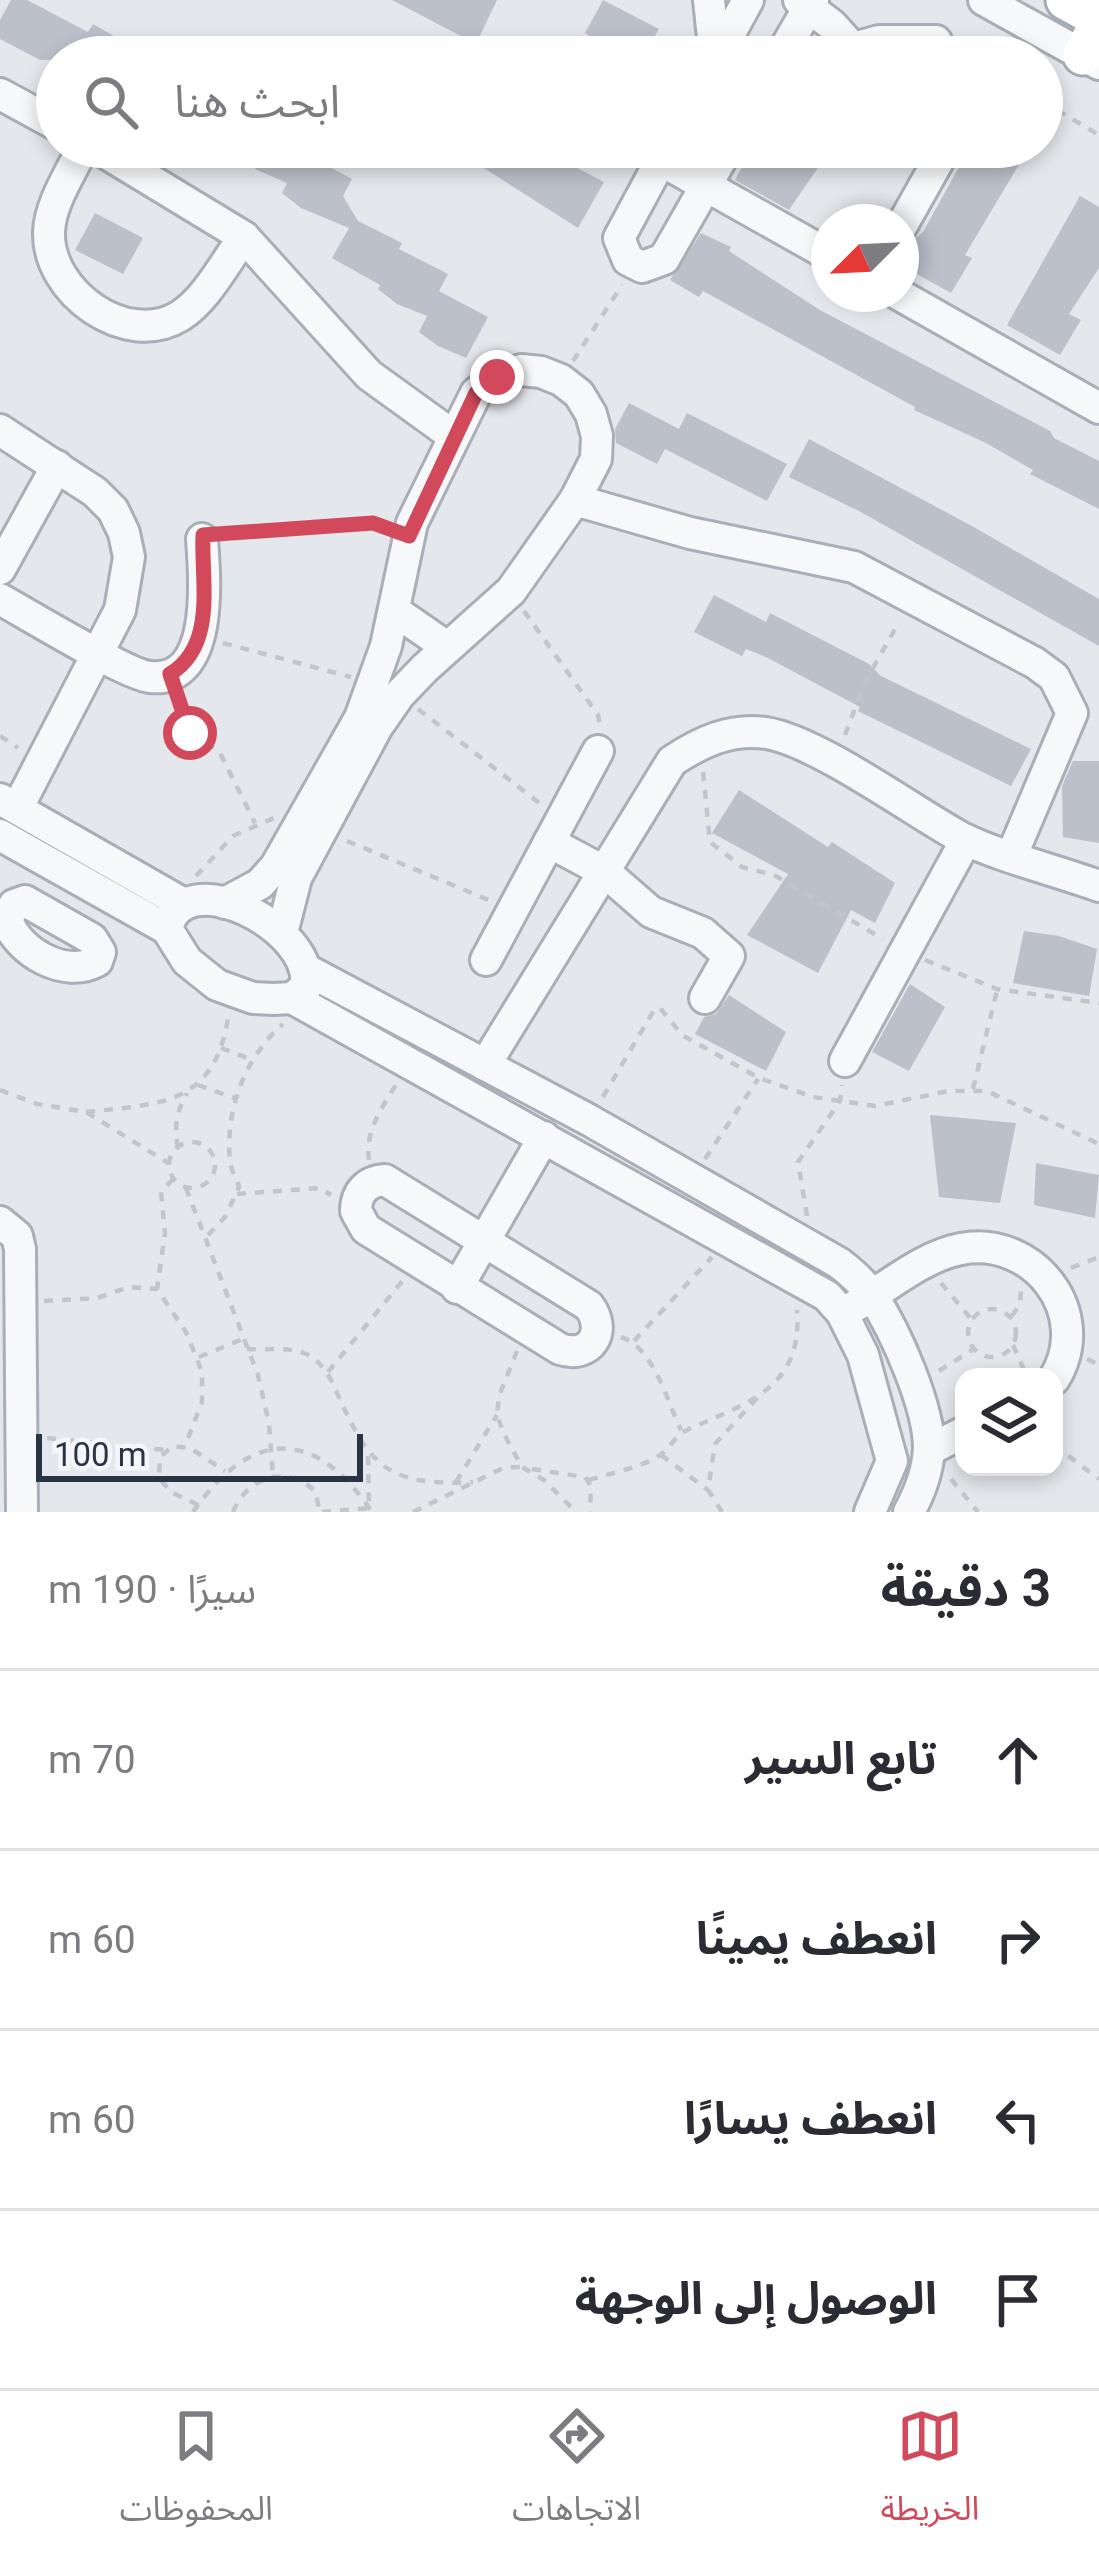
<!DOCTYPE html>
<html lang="ar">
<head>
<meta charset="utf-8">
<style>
  body { margin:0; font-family:Roboto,"Noto Sans Arabic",sans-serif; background:#f2f2f3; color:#2b2b33; direction:rtl }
  .controls { position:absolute; right:36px; bottom:36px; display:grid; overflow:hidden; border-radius:24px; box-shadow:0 6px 18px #0003 }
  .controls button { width:108px; height:108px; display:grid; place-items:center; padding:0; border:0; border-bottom:3px solid #e1e1e2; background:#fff; color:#2b2b33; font:60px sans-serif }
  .compass { position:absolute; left:811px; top:204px; width:108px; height:108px; border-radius:50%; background:#fff; box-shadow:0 6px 18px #0003; rotate:246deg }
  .scale { position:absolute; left:36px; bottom:30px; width:327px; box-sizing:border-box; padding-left:12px; border:6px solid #2b3445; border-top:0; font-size:33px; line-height:42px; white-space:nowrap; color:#2b3445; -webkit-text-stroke:9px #f4f6f9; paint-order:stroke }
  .stop { position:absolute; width:36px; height:36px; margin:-27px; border:9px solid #d1495b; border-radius:50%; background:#fff }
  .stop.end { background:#d1495b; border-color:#fff; box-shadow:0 3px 12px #0008 }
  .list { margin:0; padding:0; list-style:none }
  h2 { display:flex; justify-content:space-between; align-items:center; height:156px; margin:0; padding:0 48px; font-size:51px }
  h2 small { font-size:39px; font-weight:400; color:#7c7c81 }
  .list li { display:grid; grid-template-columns:78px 1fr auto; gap:36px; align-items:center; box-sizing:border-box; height:180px; padding:0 48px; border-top:3px solid #e1e1e2 }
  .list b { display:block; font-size:45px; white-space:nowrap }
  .list em { font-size:39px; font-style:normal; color:#7c7c81 }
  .icon { flex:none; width:66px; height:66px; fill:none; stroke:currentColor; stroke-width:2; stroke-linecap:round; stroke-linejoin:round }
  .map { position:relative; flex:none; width:1099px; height:1512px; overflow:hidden; direction:ltr }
  .search { position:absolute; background:#fff; box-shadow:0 6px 18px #0003; left:36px; right:36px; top:36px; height:132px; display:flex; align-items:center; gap:30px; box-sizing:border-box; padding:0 42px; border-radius:66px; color:#7c7c81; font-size:45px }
  .sheet { height:876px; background:#fff }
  nav { display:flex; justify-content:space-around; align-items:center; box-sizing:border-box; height:168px; border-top:3px solid #e1e1e2; background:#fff; font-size:33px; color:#7c7c81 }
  nav a { display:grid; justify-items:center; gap:6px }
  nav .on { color:#d1495b }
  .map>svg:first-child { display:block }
  .building { fill:#bbc0ca }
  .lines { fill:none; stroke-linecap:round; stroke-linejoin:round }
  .minor-casing { stroke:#a9aeb7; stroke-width:36 }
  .major-casing { stroke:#a3abb8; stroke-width:45 }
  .path { stroke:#c2c5cb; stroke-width:4.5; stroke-dasharray:9 9; stroke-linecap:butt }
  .minor { stroke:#f7f8fa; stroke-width:30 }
  .major { stroke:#fff; stroke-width:39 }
  .route { stroke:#d1495b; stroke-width:15 }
</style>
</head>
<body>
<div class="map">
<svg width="1099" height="1512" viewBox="0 0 1099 1512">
  <rect width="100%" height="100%" fill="#e4e7ec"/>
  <g class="building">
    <path d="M11,0H27L88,32L93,24L150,57L40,60L0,39V20Z"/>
    <path d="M392,0H497L476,44Z"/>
    <path d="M603,0L659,29L642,57H582L593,38L585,33Z"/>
    <path d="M227,147H305L302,152L352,179L343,196L358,221L402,243L399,249L448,274L439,291L488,317L466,358L438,346L419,332L427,316L397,304L378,289L380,285L332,258L349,228L301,208L282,193L287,183L257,170Z"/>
    <path d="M484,147H537L604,182L578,228L476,163Z"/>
    <path d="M753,147H832L789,210L735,180Z"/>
    <path d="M970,147H993L1020,163L965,255L972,258L951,293L901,265V257L908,245L923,232Z"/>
    <path d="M1080,196L1099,207V268L1069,314L1081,320L1060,355L1007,325Z"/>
    <path d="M95,213L143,238L123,274L75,250Z"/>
    <path d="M701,233L731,247L729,251L820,310L1050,431L1054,438L1099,461V509L1030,474L1033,470L986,443L914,410L915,407L703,291L699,297L670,280Z"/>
    <path d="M629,403L679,429L687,413L787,464L767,501L665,449L657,464L616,443L615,429Z"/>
    <path d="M809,439L972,526L1099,599V646L859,511L789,477Z"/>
    <path d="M714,595L766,622L770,613L869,664L881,676L1031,749L1011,786L858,711L860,707L768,658L746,649L742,656L694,632Z"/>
    <path d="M1073,761H1099V843L1063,837L1062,786Z"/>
    <path d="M739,790L828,847L832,842L895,883L875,923L851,910L818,973L747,935L788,874L712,833Z"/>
    <path d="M1024,931L1059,936L1097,949L1089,996L1013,983Z"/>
    <path d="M910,984L945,1007L909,1071L872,1052Z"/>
    <path d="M729,995L786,1032L766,1071L695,1034L704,1017L716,1014Z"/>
    <path d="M930,1115L1016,1123L1000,1203L939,1197Z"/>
    <path d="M1036,1163L1099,1175L1095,1218L1034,1205Z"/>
  </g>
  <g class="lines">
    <defs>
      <g id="minor">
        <path d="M709,0L715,57"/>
        <path d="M799,0L832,25L851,46"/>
        <path d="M984,0L1099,64"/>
        <path d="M717,57L748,0"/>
        <path d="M780,57L813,0"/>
        <path d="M822,57L879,41H936"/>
        <path d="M0,94L57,125"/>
        <path d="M83,147C71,173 50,203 49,232C47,292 126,349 180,316C207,299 225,262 244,237"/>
        <path d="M96,147L244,237L369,375L452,435"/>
        <path d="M637,147L829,255"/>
        <path d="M668,147L619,238L628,260L642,267L664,259L728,147"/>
        <path d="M901,227L946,147"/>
        <path d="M898,294L1099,408"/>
        <path d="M0,430L95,492L113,510L124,533L129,557L120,610L18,807"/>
        <path d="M575,500L690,533L854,567L1035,663L1054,677L1072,713L1012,855"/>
        <path d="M0,569L57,466"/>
        <path d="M0,599C27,614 127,675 150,677C214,684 205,579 202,539"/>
        <path d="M395,611L447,647"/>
        <path d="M0,799L182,903"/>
        <path d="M0,835L167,929L187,961L217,985L253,998L273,999L292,998L306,987C315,927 181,860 167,929"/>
        <path d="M549,842L605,872L651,912L703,933L729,956L705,998"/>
        <path d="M25,901L92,939L100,952L97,961C65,979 18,952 7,920L14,905Z"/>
        <path d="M225,903L260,884L276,866L360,718L386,646L412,523L476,393L497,377L521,370L541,372L561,380L579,394L591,414L597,436L596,459L575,500L511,591L425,668L400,694L377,727L296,878L282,933"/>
        <path d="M486,960L598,751"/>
        <path d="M305,969L589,1120L839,1263C852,1273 864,1283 873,1297C896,1332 929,1407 929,1448C928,1471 920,1492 909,1512"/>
        <path d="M292,998L827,1296L842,1313L863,1355L892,1461L870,1512"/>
        <path d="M845,1061L966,840"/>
        <path d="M485,1065L672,761C701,742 730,728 766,733C817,741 911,810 960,837C997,856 1058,871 1099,886"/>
        <path d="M385,1180L589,1306C608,1332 590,1359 560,1349L366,1229L356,1211C356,1192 367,1181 385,1180Z"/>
        <path d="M0,1222L17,1236L20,1249L22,1512"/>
        <path d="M457,1288L544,1137"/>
        <path d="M855,1306C888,1287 923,1256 961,1249C1033,1235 1095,1313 1054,1379"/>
        <path d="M929,1450L964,1432"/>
      </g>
      <g id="major">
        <path d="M1066,0L1099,18"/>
        <path d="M1083,55L1099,25"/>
      </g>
    </defs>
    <use href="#minor" class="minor-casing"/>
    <use href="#major" class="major-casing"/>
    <g class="path">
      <path d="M1042,101L1099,135"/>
      <path d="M573,361L622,285"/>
      <path d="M228,531L384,526"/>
      <path d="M524,611L598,715L600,726"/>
      <path d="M223,643L351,677"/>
      <path d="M179,700L190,733L219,751L255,823"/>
      <path d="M418,709L542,805"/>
      <path d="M845,735L865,682L899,622"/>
      <path d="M0,736L18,748"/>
      <path d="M703,772L710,842L742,867L774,875L883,939"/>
      <path d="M347,841L491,901"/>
      <path d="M196,876L233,836L276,817"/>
      <path d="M925,960L997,989L1099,1003"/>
      <path d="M221,1048L250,1059"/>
      <path d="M198,1085L237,1099"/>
      <path d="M973,1089L997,990"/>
      <path d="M0,1090L37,1104L86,1112L168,1163"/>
      <path d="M603,1097L654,1010L660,1008L682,1035L759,1078L813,1097L875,1106L949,1091H987L1099,1144"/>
      <path d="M86,1112C159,1104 214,1106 228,1018"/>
      <circle cx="192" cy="1165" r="23"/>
      <path d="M178,1148C174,1126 176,1113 187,1093"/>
      <path d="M705,1159L758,1079"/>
      <path d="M369,1160C365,1130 382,1108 397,1083"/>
      <path d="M173,1179L161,1192L165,1233L157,1289L186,1332L202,1372V1402L185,1446"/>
      <path d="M186,1188L258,1375L269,1424L273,1477"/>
      <path d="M237,1194L320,1188L331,1195"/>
      <path d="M807,1216L798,1162L840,1101L842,1085"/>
      <path d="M208,1235L225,1217L239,1187C237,1177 231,1172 230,1161C225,1110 245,1057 283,1024"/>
      <path d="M1071,1268L1099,1257"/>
      <path d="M941,1283L972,1320"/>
      <path d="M44,1301L97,1298L129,1287L157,1289"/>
      <circle cx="992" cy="1333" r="24"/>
      <path d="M1012,1316L1020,1304L1021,1289"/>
      <path d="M621,1337C654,1348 667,1401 681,1430"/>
      <path d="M634,1341L712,1257"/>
      <path d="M1013,1345L1027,1377"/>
      <path d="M247,1349C264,1350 287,1347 304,1353C318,1358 328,1373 334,1386C368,1463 383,1487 473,1482"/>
      <path d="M517,1351L499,1396L497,1415L504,1434L522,1467L544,1480L576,1512"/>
      <path d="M199,1357L243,1339"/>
      <path d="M1087,1359L1099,1365"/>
      <path d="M939,1371L972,1350"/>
      <path d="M328,1372L404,1279"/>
      <path d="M47,1438L166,1450"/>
      <path d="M1054,1445L1099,1479"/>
      <path d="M661,1455L708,1490"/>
      <path d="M532,1469L585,1477L591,1486L590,1512"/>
      <path d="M951,1479L978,1512"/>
      <path d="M589,1480C610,1473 641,1468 660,1455C671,1448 675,1435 687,1430C747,1403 803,1389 797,1310"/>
      <path d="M456,1482L497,1415"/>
      <path d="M198,1505L171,1492L159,1478L160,1457L173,1446L190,1448L225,1471"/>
      <path d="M193,1512C251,1428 315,1427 372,1512"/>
      <path d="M233,1512C247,1477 286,1464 315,1491L320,1512"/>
      <path d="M322,1512L369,1508L368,1453"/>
      <path d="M413,1512L503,1468L521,1467"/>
      <path d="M722,1512L708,1490L715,1444L759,1396"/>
    </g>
    <use href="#minor" class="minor"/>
    <use href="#major" class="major"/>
  </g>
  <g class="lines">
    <path class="route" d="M190,733L170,674C217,645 201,582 203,535L373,523L409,536L476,393L497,377"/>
  </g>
</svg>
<div class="controls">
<button><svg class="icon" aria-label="layers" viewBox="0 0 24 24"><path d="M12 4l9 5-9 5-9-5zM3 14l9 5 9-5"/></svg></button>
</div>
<svg class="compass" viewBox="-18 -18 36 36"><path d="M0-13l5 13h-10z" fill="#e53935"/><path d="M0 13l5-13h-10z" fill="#7c7c81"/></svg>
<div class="scale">100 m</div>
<div class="stop" style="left:190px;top:733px"></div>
<div class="stop end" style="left:497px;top:377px"></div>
<div class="search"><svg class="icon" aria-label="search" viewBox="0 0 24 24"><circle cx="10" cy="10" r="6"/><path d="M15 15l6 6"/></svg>ابحث هنا</div>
</div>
<section class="sheet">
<h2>3 دقيقة<small>سيرًا · 190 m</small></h2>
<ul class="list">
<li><svg class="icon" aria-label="ahead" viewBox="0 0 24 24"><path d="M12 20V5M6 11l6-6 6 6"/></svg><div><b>تابع السير</b></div><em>70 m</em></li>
<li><svg class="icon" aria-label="right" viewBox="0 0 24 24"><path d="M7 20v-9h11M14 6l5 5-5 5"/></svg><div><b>انعطف يمينًا</b></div><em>60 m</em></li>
<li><svg class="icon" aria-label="left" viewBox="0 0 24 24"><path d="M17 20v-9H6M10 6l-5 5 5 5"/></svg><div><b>انعطف يسارًا</b></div><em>60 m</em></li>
<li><svg class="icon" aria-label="arrive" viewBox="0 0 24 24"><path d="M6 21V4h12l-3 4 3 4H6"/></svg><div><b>الوصول إلى الوجهة</b></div></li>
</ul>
</section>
<nav>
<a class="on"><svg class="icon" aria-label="map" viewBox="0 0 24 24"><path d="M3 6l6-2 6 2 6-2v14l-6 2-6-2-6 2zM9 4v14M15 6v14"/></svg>الخريطة</a>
<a><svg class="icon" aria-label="directions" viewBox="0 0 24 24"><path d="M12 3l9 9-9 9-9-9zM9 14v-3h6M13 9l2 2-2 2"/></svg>الاتجاهات</a>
<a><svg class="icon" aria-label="saved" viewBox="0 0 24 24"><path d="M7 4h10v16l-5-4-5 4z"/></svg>المحفوظات</a>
</nav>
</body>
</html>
